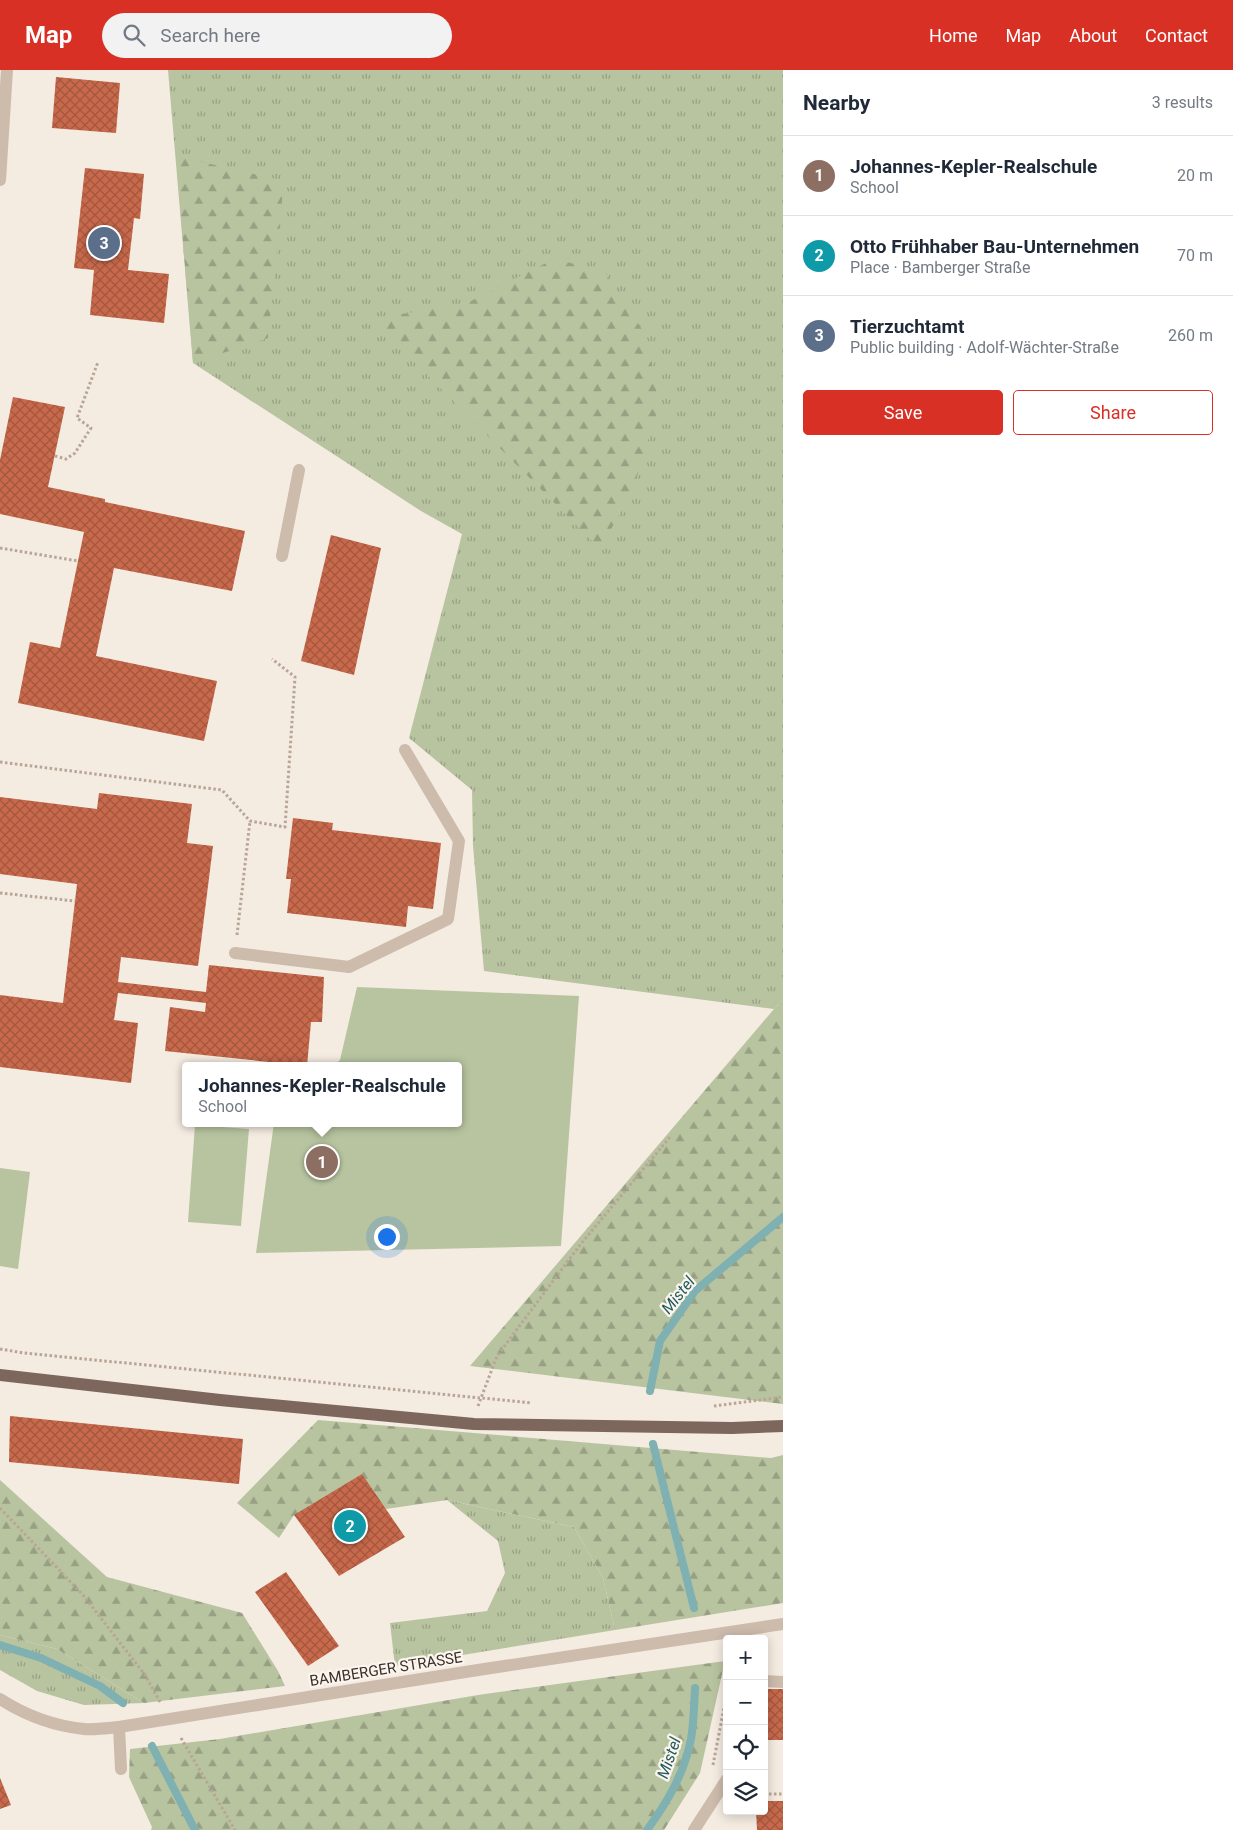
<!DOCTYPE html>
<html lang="en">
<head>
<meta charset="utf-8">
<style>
  body { margin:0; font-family:Roboto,sans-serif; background:#f2f2f3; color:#1f2937 }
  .controls { position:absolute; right:15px; bottom:15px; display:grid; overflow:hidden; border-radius:5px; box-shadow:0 2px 12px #0003 }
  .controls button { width:45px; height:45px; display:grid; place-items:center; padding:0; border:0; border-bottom:1px solid #e0e1e3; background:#fff; color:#1f2937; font:25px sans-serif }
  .you { position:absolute; left:386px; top:1166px; width:18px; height:18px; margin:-12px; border:4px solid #fff; border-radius:50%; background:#1a73e8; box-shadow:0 0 0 8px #1a73e833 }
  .badge { display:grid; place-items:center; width:32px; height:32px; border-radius:50%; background:#d93025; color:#fff; font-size:16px; font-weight:700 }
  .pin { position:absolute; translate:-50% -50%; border:2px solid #fff; box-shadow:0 1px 5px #0006 }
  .popup { position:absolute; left:182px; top:992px; width:280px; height:65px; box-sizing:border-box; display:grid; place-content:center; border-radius:5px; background:#fff; filter:drop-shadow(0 1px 4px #0005); font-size:16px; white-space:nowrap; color:#747a83 }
  .popup b { font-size:19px; color:#1f2937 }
  .popup::after { content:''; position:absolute; left:50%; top:100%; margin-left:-10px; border:10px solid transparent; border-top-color:#fff }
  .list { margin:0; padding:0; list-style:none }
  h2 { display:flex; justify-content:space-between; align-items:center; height:65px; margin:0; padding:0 20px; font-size:21px }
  h2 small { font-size:16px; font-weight:400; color:#747a83 }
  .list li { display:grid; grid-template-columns:32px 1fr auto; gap:15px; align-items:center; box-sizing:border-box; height:80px; padding:0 20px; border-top:1px solid #e0e1e3 }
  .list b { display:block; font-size:19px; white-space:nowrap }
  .list p { margin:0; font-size:16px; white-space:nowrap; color:#747a83 }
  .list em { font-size:16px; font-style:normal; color:#747a83 }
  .actions { display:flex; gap:10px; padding:15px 20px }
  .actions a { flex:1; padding:11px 0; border:1px solid #d93025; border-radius:5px; text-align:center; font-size:18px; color:#d93025 }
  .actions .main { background:#d93025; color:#fff }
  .icon { flex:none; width:28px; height:28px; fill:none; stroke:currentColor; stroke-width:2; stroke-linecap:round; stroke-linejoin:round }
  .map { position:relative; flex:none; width:783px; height:1760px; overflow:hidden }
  header { display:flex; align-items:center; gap:30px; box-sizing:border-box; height:70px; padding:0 25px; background:#d93025; color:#fff }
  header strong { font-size:24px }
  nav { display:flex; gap:28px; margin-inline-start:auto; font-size:18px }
  .search { width:350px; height:45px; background:#f2f2f3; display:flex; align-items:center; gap:12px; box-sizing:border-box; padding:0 18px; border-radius:28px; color:#747a83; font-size:19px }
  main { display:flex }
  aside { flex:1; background:#fff }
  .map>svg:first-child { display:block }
  .grass { fill:url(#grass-tufts) }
  .forest { fill:url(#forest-firs) }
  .park { fill:#b8c4a0 }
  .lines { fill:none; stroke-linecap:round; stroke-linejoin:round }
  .stream { stroke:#7fb0b2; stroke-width:8 }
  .building { fill:url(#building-cross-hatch) }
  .path { stroke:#b9a596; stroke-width:3; stroke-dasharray:2.5 2.5; stroke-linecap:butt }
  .minor { stroke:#cdbbac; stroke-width:12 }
  .major { stroke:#7d675c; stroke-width:12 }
  .labels { text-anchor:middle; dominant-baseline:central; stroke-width:4.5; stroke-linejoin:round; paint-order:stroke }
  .street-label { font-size:15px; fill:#3b302b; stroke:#fbf5ee }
  .water-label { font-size:16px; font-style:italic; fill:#1f5a5e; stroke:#fbf5ee }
</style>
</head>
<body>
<header>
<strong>Map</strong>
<div class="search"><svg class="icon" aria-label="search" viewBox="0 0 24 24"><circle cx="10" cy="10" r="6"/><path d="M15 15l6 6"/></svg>Search here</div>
<nav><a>Home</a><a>Map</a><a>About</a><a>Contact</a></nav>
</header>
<main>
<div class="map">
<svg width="783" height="1760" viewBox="0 0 783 1760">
  <defs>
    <pattern id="grass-tufts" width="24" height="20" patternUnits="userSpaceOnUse" patternTransform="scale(1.25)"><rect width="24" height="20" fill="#b8c4a0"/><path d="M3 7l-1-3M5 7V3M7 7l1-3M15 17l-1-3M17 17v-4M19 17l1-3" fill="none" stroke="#97a083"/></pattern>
    <pattern id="forest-firs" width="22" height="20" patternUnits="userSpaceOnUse" patternTransform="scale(1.25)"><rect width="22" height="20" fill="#b8c4a0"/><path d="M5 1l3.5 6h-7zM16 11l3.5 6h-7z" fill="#97a083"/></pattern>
    <pattern id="building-cross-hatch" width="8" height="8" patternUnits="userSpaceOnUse" patternTransform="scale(1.25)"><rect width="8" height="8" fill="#c8694b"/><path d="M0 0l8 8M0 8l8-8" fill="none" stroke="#a4573f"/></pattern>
  </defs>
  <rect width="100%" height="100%" fill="#f4ebe1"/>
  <g class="grass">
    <path d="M168,0H783V930L774,939L484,901L473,776L472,720L409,668L462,464L421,441L193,293Z"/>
    <path d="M447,1430L574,1457L603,1508L615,1560L395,1596L390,1553L487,1541L505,1503L498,1471Z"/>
    <path d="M0,1565L57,1579L144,1633L84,1635L37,1621L0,1600Z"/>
  </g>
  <g class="forest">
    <path d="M176,86L284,111L268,268L193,293Z"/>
    <path d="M554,189L604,201L647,267L659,335L633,420L600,479L372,249L467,233Z"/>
    <path d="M783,930V1334L470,1296L774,939Z"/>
    <path d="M318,1350L771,1388L783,1385V1533L615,1560L603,1508L574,1457L447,1430L386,1439L294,1445L279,1468L237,1433Z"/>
    <path d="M0,1410L107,1507L242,1543L278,1601L285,1616L144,1633L57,1579L0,1565Z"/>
    <path d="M725,1591L700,1703L664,1760H151L152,1757L129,1707L130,1679L220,1669L478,1625Z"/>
  </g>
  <g class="park">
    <path d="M357,917L579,926L561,1176L256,1183L274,1053H458V996H333L340,990Z"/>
    <path d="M195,1055L249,1059L241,1156L188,1152Z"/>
    <path d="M0,1098L30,1102L18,1199L0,1196Z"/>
  </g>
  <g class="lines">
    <g class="stream">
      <path d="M650,1321L660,1271L695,1221L783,1147"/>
      <path d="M653,1374L694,1538"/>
      <path d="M0,1575L41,1588L100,1616L123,1633"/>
      <path d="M152,1676L195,1760"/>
      <path d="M647,1760C668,1731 684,1704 691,1669C694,1652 694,1634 695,1618"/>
    </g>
  </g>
  <g class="building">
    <path d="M56,7L120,13L116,63L52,58Z"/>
    <path d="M85,98L144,104L140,149L134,148L128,200L169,204L164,253L90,245L94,200L74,198Z"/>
    <path d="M13,327L65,337L48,417L105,429V432L245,461L232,521L114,498L96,586L217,611L204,671L18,633L30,572L60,578L84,462L0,444V390Z"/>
    <path d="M331,465L381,478L354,605L301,591Z"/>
    <path d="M99,723L192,734L187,773L213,776L198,896L121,887L118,912L206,922L209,895L324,907L322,952H311L307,996L165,981L170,937L205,942L206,933L118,923L114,950L138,953L131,1013L0,997V925L63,933L77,814L0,804V727L97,739Z"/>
    <path d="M293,748L333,753L332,760L441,773L433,839L408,836L406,857L287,843L291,809H286Z"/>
    <path d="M10,1346L243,1369L239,1414L9,1392Z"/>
    <path d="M362,1404L405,1467L339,1506L294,1445Z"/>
    <path d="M286,1502L339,1576L308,1596L255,1522Z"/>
    <rect x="768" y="1619" width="15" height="51"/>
    <path d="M0,1708L11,1735L0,1739Z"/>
    <path d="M764,1731H783V1760H757L756,1741H764Z"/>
  </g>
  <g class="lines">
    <g class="path">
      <path d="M55,386L66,389L75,383L91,358L77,348L98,292"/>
      <path d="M0,478L78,491"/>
      <path d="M0,692L222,720L250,751L285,757L295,607L272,589"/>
      <path d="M0,823L75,831"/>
      <path d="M237,865L250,751"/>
      <path d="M0,1279L24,1283L532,1333"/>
      <path d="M478,1336L497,1286L580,1175L670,1067"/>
      <path d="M714,1336L783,1327"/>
      <path d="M0,1438L83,1525L145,1605L160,1632"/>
      <path d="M181,1668L235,1760"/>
      <path d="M713,1695L727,1622"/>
      <path d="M764,1724H783"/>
    </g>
    <g class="minor">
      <path d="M0,110L7,0"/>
      <path d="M282,486L299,400"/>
      <path d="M235,883L349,897L448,849L459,771L405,680"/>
      <path d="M764,1611L783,1612"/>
      <path d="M0,1629C25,1645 54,1656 84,1659C95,1660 108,1658 119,1657L478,1600L783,1554"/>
      <path d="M119,1657L121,1699"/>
      <path d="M694,1760L727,1709"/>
    </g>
    <path class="major" d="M0,1305L220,1330L474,1354L732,1358L783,1356"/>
  </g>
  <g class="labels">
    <g class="street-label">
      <text transform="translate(386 1599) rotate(-9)">BAMBERGER STRASSE</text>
    </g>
    <g class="water-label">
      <text transform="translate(678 1225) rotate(-51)">Mistel</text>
      <text transform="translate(669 1688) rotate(-71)">Mistel</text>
    </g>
  </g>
</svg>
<div class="controls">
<button>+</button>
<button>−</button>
<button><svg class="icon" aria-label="locate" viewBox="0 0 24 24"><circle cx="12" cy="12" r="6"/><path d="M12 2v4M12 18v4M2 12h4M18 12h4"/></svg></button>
<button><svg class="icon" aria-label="layers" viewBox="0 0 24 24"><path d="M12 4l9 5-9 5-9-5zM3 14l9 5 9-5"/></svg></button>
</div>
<div class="you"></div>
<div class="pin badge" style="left:322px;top:1092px;background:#8d6e63">1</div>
<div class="popup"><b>Johannes-Kepler-Realschule</b>School</div>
<div class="pin badge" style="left:350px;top:1456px;background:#0f9aa8">2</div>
<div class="pin badge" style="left:104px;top:173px;background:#5c6f8a">3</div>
</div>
<aside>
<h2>Nearby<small>3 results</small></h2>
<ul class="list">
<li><span class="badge" style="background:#8d6e63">1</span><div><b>Johannes-Kepler-Realschule</b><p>School</p></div><em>20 m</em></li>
<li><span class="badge" style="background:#0f9aa8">2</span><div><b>Otto Frühhaber Bau-Unternehmen</b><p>Place · Bamberger Straße</p></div><em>70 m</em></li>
<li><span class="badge" style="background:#5c6f8a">3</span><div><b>Tierzuchtamt</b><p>Public building · Adolf-Wächter-Straße</p></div><em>260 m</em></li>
</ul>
<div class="actions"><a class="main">Save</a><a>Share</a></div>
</aside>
</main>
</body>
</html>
